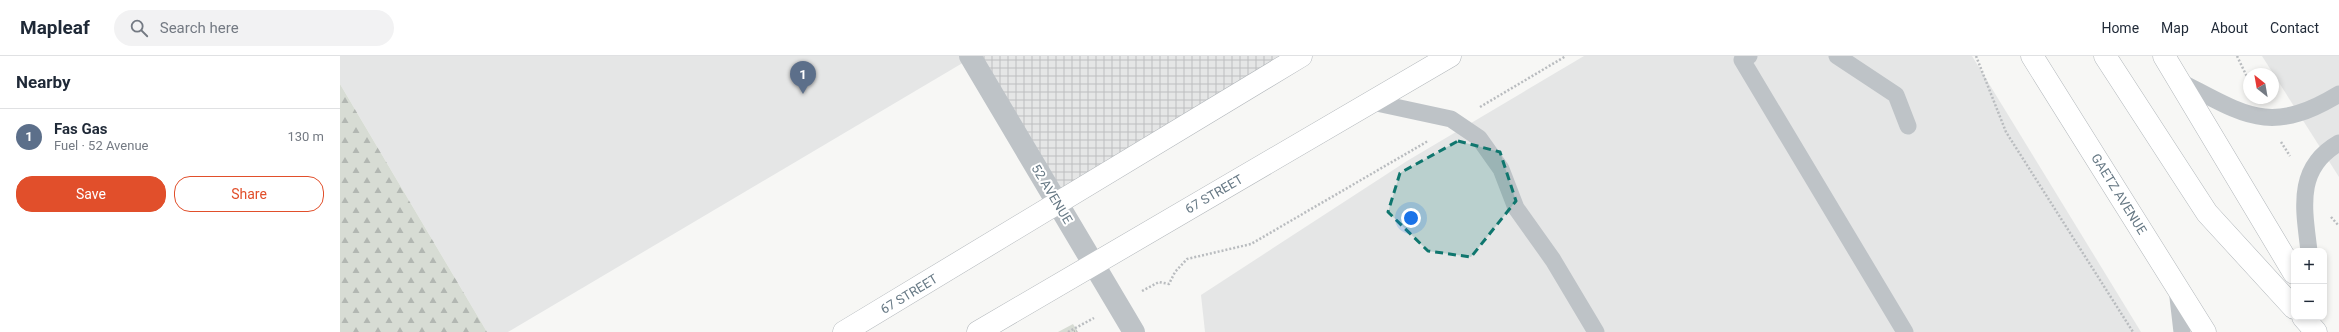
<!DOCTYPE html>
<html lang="en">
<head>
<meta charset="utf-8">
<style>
  body { margin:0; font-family:Roboto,sans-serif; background:#f2f2f3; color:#1f2937 }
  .controls { position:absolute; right:12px; bottom:12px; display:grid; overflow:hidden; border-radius:8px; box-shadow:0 2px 6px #0003 }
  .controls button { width:36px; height:36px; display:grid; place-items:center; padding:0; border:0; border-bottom:1px solid #e0e1e3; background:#fff; color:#1f2937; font:20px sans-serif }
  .compass { position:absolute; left:1903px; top:12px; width:36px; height:36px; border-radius:50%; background:#fff; box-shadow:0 2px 6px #0003; rotate:329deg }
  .you { position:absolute; left:1071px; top:162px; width:14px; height:14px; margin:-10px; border:3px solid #fff; border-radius:50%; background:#1a73e8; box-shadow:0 0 0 6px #1a73e833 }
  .badge { display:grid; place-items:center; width:26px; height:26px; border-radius:50%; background:#e14f2b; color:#fff; font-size:13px; font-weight:700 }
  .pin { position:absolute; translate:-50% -33px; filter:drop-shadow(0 1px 2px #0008) }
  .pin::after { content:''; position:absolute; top:21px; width:14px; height:12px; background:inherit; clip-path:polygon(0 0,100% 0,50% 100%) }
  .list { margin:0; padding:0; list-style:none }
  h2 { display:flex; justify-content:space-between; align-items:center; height:52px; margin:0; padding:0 16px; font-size:17px }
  h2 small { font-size:13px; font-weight:400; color:#747a83 }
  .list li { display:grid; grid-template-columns:26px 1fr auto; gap:12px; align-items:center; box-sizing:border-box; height:56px; padding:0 16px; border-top:1px solid #e0e1e3 }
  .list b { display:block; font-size:15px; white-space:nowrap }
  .list p { margin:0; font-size:13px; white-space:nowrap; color:#747a83 }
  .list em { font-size:13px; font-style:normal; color:#747a83 }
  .actions { display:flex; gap:8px; padding:12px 16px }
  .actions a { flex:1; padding:9px 0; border:1px solid #e14f2b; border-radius:16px; text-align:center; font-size:14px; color:#e14f2b }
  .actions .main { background:#e14f2b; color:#fff }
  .icon { flex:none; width:22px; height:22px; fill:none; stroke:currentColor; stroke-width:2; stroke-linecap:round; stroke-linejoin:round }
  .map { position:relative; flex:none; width:1999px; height:276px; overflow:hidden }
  header { display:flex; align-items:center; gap:24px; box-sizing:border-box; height:56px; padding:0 20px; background:#fff; border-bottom:1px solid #e0e1e3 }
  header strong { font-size:19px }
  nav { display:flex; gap:22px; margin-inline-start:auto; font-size:14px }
  .search { width:280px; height:36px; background:#f2f2f3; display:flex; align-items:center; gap:10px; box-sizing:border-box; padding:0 14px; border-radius:22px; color:#747a83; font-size:15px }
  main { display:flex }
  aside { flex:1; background:#fff }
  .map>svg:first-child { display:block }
  .built { fill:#e5e6e6 }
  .industrial { fill:url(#industrial-grid) }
  .grass { fill:url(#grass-tufts) }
  .forest { fill:url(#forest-firs) }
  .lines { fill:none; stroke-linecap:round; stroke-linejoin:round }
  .primary-casing { stroke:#b2b7bb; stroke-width:23 }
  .path { stroke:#b9bcbf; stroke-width:2.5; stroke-dasharray:2 2; stroke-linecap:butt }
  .lane { stroke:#bec3c7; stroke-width:17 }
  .street { stroke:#bec3c7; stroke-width:22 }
  .primary { stroke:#fff; stroke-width:22 }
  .marked { fill:#0f766e; fill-opacity:0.2; stroke:#0f766e; stroke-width:3; stroke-dasharray:8 5; stroke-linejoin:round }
  .labels { text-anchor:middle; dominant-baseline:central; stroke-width:4; stroke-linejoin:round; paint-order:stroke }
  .street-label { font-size:13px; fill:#677985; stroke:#fff }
</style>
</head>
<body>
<header>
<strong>Mapleaf</strong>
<div class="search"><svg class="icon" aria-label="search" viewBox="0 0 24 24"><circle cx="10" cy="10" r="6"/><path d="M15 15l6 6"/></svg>Search here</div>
<nav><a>Home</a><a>Map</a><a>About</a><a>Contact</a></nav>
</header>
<main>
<aside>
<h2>Nearby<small></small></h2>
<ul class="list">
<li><span class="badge" style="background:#5c6f8a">1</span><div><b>Fas Gas</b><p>Fuel · 52 Avenue</p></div><em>130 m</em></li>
</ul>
<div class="actions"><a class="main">Save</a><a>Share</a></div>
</aside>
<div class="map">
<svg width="1999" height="276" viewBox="0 0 1999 276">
  <defs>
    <pattern id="industrial-grid" width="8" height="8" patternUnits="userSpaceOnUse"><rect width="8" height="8" fill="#e5e6e6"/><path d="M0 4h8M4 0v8" fill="none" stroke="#bdbfc0"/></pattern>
    <pattern id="grass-tufts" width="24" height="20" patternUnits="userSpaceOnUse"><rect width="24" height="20" fill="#d7dcd4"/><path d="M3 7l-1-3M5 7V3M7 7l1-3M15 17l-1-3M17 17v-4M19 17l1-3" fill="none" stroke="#b2b7b2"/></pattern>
    <pattern id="forest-firs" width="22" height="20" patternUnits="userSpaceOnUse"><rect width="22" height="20" fill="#d7dcd4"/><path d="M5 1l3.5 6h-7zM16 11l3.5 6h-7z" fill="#b2b7b2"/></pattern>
  </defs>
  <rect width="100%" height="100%" fill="#f7f7f5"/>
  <g class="built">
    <path d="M0,0H630L631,2L168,276H147L0,28Z"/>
    <path d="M1244,0H1632L1801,276H865L861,239L1067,105Z"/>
    <path d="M1922,0H1999V121Z"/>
  </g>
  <path class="industrial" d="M630,0H961L718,148Z"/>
  <path class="grass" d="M733,268L738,276H718Z"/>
  <path class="forest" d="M0,28L147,276H0Z"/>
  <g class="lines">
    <defs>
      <g id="primary">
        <path d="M1692,0L1865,276"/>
        <path d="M1765,0L1867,157L1954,252"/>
        <path d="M1824,0L1954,217"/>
        <path d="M1963,261L1976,276"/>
        <path d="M504,276L961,0"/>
        <path d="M638,276L1110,0"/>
      </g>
    </defs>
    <use href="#primary" class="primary-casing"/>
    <g class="path">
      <path d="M1636,0L1666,76L1793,276"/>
      <path d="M1897,0L1909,25"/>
      <path d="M1140,51L1226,0"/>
      <path d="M1941,86L1950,100"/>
      <path d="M1991,161L1999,170"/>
      <path d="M802,235L819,226L829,228L835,216L847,203L911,188L1088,85"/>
      <path d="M728,276L754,262"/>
    </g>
    <g class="lane">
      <path d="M1409,0L1402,4L1565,276"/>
      <path d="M1497,0L1556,39L1568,70"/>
      <path d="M1837,24C1904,58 1928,81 1999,38"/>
      <path d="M1032,46L1111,63L1139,82L1161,113L1176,152L1213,204L1256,276"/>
      <path d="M1969,195C1964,153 1955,112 1999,87"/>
      <path d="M1837,233L1842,276"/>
    </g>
    <path class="street" d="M630,0L794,276"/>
    <use href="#primary" class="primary"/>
  </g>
  <path class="marked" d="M1118,85L1160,96L1176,145L1131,201L1088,195L1048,156L1060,117Z"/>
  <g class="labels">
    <g class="street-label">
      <text transform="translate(712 138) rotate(59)">52 AVENUE</text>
      <text transform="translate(874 138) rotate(-30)">67 STREET</text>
      <text transform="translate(1779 138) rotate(58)">GAETZ AVENUE</text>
      <text transform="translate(569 238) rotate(-31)">67 STREET</text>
    </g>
  </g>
</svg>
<div class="controls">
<button>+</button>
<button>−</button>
</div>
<svg class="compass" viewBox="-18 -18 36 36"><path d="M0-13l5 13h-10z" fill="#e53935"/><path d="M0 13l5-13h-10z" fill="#747a83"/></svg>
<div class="you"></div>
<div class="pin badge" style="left:463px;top:38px;background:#5c6f8a">1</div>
</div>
</main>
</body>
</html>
